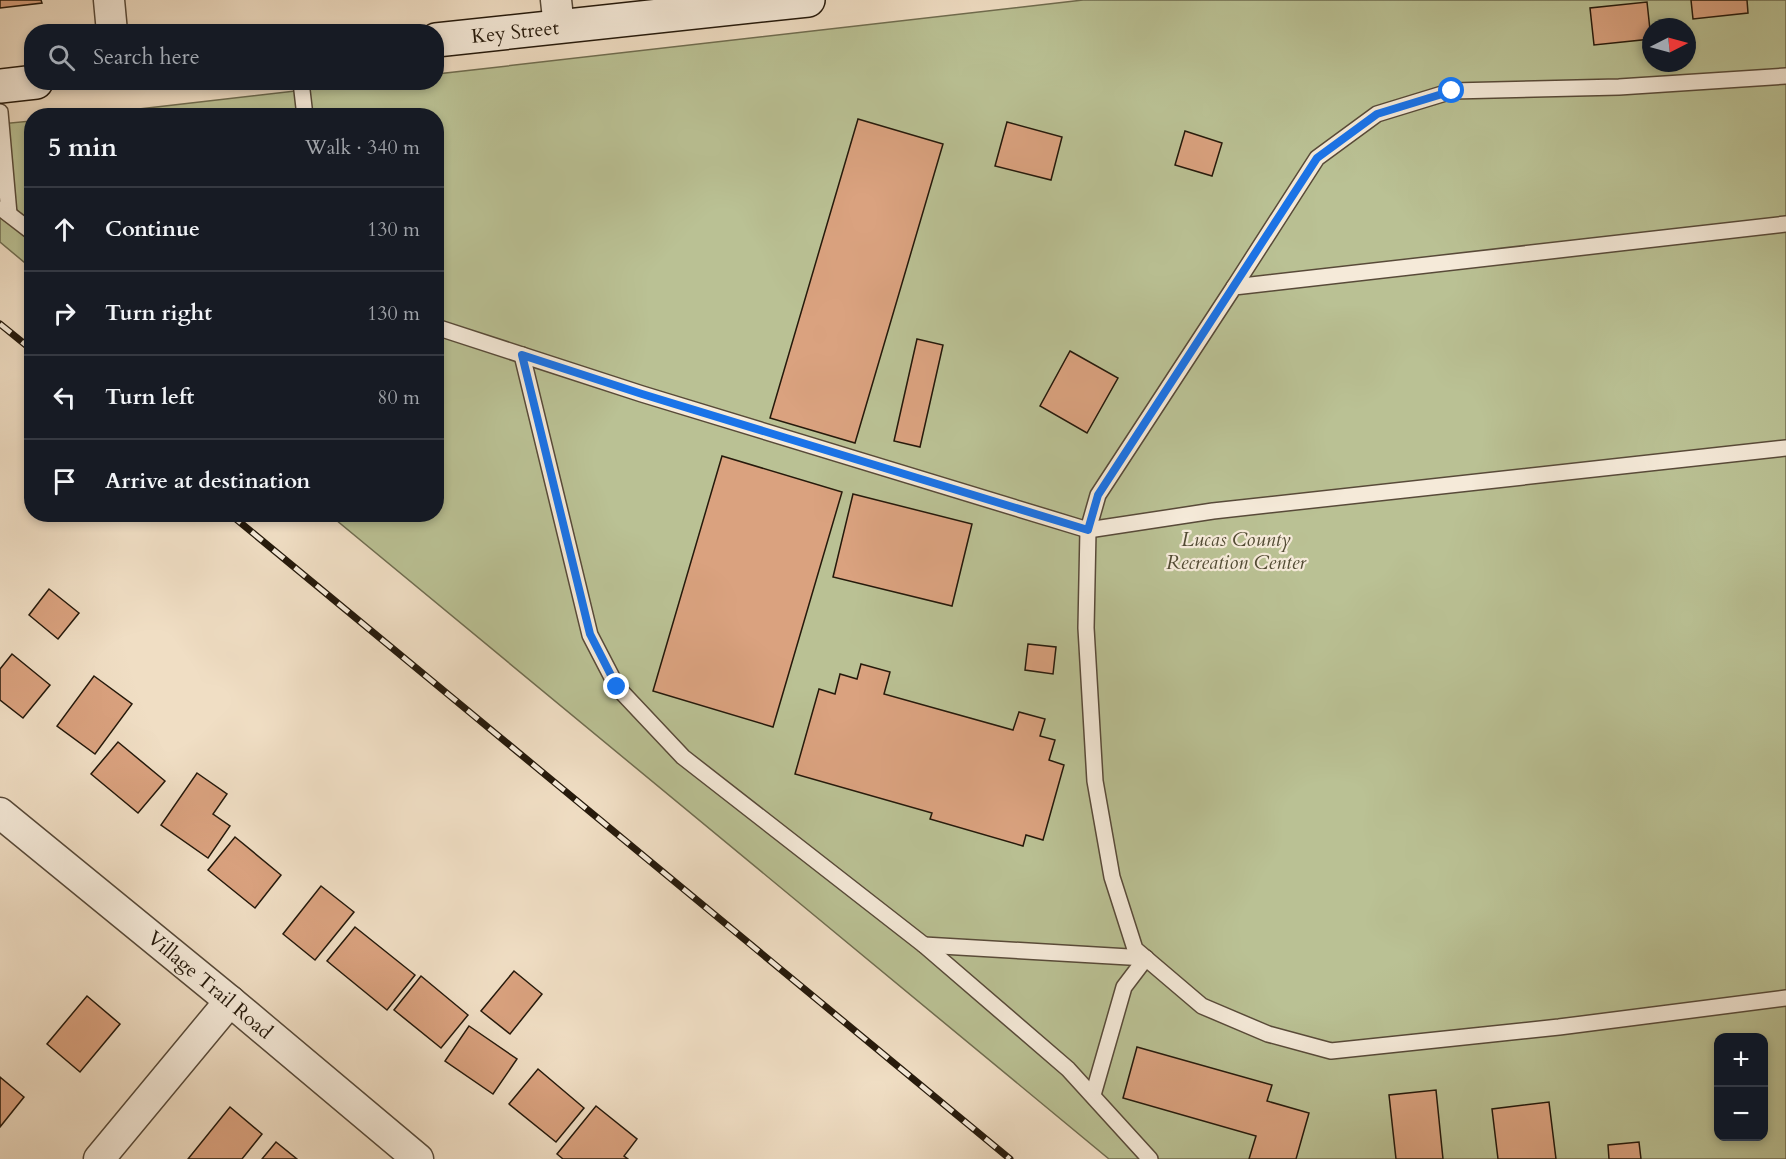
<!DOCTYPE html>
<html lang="en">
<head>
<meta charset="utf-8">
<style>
  body { margin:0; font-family:Cardo,serif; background:#20242c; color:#f1f3f6 }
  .controls { position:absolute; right:18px; bottom:18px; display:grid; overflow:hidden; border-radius:12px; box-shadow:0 3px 9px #0003 }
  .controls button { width:54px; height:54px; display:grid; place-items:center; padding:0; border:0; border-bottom:2px solid #363941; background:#171b24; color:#f1f3f6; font:30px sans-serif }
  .compass { position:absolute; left:1642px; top:18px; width:54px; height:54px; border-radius:50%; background:#171b24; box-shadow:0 3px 9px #0003; rotate:84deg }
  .stop { position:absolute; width:18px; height:18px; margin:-14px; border:4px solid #1a73e8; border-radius:50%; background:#fff }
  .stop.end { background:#1a73e8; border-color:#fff; box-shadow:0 2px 6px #0008 }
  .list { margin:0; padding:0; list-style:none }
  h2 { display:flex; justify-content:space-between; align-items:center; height:78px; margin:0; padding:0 24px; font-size:26px }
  h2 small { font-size:20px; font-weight:400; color:#9ea1a6 }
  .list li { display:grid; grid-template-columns:39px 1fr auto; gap:18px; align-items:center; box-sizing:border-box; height:84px; padding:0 24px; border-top:2px solid #363941 }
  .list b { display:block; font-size:22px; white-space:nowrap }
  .list em { font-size:20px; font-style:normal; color:#9ea1a6 }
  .icon { flex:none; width:33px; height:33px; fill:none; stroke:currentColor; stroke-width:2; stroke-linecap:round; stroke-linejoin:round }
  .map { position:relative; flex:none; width:1786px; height:1159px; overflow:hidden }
  .search { position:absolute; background:#171b24; box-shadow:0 3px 9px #0003; left:24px; top:24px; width:420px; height:66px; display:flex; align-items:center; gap:15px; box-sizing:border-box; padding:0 21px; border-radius:24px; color:#9ea1a6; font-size:22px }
  .panel { position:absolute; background:#171b24; box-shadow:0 3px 9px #0003; left:24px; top:108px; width:420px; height:414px; border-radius:24px }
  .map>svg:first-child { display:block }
  .green { fill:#bac194; stroke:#706d50; stroke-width:1.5; fill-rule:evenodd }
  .building { fill:#daa27f; stroke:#25190b; stroke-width:1.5 }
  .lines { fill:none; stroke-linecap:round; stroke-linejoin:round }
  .lane-casing { stroke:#584a39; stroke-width:18 }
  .street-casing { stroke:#584a39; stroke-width:33 }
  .secondary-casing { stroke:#25190b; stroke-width:36 }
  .lane { stroke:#f5ead9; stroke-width:15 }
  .street { stroke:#f5ead9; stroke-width:30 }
  .secondary { stroke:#f5ead9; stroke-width:33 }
  .rail-casing { stroke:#25190b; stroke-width:7 }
  .rail { stroke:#f5ead9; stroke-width:4.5; stroke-dasharray:14; stroke-linecap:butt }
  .route { stroke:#1a73e8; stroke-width:8 }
  .labels { text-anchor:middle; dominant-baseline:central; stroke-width:4.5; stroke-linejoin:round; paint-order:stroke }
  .street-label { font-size:20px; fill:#25190b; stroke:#f5ead9 }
  .park-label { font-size:20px; font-style:italic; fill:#524b34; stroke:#f5ead9 }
</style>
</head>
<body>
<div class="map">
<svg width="1786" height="1159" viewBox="0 0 1786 1159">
  <rect width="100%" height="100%" fill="#f0dec4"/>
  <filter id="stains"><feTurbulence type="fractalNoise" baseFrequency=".00333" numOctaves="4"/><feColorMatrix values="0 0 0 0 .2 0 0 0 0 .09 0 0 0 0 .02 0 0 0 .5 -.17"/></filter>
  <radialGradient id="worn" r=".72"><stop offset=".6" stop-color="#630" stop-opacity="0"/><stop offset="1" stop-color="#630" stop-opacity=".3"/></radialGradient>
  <g class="green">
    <path d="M1083,0H1786V1159H1109L330,515L436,514V116H78L365,83L436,82L437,74ZM1651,27H1687V63H1651ZM1718,1038H1764V1136H1718Z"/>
    <path d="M31,121V268L0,242V124Z"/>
  </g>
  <g class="building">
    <path d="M0,0H41L42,3L0,8Z"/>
    <path d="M1691,0H1747L1748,13L1693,19Z"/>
    <path d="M1647,2L1651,39L1594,45L1590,8Z"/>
    <path d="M858,119L943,144L855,443L770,418Z"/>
    <path d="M1007,122L1062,137L1051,180L995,166Z"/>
    <path d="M1185,131L1222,143L1212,176L1175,165Z"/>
    <path d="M917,339L943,345L920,447L894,441Z"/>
    <path d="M1070,351L1118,378L1087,433L1040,406Z"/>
    <path d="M722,456L842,492L773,727L653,691Z"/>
    <path d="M853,494L972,524L952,606L833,577Z"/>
    <path d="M49,589L79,613L58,639L29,615Z"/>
    <path d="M1028,644L1056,647L1053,674L1025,670Z"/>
    <path d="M12,654L50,685L23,718L0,700V669Z"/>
    <path d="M861,664L890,672L884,694L1013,730L1019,712L1045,719L1040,736L1055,740L1049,760L1064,765L1043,840L1026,835L1023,846L930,819L932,813L795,774L819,689L835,694L840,674L857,679Z"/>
    <path d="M94,676L132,704L95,754L57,726Z"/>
    <path d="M118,742L165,781L138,813L91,774Z"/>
    <path d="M197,773L227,794L213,814L230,826L208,858L161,825Z"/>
    <path d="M235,837L281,875L255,908L208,870Z"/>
    <path d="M321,886L354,912L315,960L283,934Z"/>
    <path d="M355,927L415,975L387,1010L327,961Z"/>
    <path d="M514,971L542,994L510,1034L481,1011Z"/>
    <path d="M421,976L468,1015L441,1048L394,1010Z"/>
    <path d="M87,996L120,1024L80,1072L47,1044Z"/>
    <path d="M469,1026L517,1059L493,1094L445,1061Z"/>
    <path d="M1137,1047L1272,1085L1267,1101L1309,1113L1296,1159H1249L1256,1136L1123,1098Z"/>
    <path d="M538,1069L584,1108L556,1142L509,1104Z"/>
    <path d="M0,1077L24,1097L0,1127Z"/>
    <path d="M1436,1090L1443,1159H1396L1389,1095Z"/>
    <path d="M1549,1102L1556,1159H1498L1492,1109Z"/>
    <path d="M596,1106L637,1139L624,1156L628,1159H563L557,1154Z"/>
    <path d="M230,1107L262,1134L242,1159H188Z"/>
    <path d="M276,1142L297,1159H262Z"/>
    <path d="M1639,1142L1641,1159H1609L1608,1145Z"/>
  </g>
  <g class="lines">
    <defs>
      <g id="lane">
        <path d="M301,82L305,116"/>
        <path d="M0,112L9,214"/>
        <path d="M2,209L32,232"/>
        <path d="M1786,224L1234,287L1098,495L1088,530L1086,628L1095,781L1112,877L1135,949L1202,1006L1268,1034L1331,1051L1559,1027L1786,998"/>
        <path d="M1234,287L1317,158L1377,114L1452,91L1619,87L1786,76"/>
        <path d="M436,327L642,394L1088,530L1213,511L1786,448"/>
        <path d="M522,355L590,635L617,687L683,757L924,945L1068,1069L1150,1159"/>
        <path d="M924,945L1146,958L1124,987L1093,1095"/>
      </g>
      <g id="street">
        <path d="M109,0L112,32"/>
        <path d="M556,0L559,27"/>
        <path d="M0,813L230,1001L418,1159"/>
        <path d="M99,1159L230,1001"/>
      </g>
      <g id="secondary">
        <path d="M436,40L808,0"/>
        <path d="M0,86L36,82"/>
      </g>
    </defs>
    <use href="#lane" class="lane-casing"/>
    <use href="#street" class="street-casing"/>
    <use href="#secondary" class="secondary-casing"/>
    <use href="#lane" class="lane"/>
    <use href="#street" class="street"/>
    <use href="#secondary" class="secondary"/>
    <defs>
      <g id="rail">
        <path d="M0,324L32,350"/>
        <path d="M230,514L1010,1159"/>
      </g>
    </defs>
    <use href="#rail" class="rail-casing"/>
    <use href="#rail" class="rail"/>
  </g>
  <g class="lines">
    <path class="route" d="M617,687L590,634L522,355L642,394L1088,530L1098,495L1317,158L1377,114L1452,91"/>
  </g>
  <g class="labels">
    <g class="street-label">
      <text transform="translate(515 32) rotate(-6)">Key Street</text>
      <text transform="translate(210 985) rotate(40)">Village Trail Road</text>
    </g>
    <g class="park-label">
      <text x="1236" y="539">Lucas County<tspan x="1236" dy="23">Recreation Center</tspan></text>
    </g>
  </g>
  <rect width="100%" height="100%" filter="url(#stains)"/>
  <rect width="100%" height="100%" fill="url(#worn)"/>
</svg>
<div class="controls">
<button>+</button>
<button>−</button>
</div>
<svg class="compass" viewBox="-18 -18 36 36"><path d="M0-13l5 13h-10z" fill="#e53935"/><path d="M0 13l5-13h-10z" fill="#9ea1a6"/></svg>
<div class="stop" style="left:1452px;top:91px"></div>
<div class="stop end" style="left:617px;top:687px"></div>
<div class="search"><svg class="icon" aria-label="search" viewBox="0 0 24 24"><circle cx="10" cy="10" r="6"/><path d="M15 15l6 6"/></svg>Search here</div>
<section class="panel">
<h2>5 min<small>Walk · 340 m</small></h2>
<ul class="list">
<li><svg class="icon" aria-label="ahead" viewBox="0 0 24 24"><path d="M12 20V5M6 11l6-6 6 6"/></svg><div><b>Continue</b></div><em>130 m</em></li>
<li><svg class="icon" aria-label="right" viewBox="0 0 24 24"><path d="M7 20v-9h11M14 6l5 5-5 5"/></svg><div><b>Turn right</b></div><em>130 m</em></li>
<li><svg class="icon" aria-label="left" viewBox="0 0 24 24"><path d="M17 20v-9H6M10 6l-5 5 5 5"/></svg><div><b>Turn left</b></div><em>80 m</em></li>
<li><svg class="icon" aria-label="arrive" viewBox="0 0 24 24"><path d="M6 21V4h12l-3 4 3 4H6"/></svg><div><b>Arrive at destination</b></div></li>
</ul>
</section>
</div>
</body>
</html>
